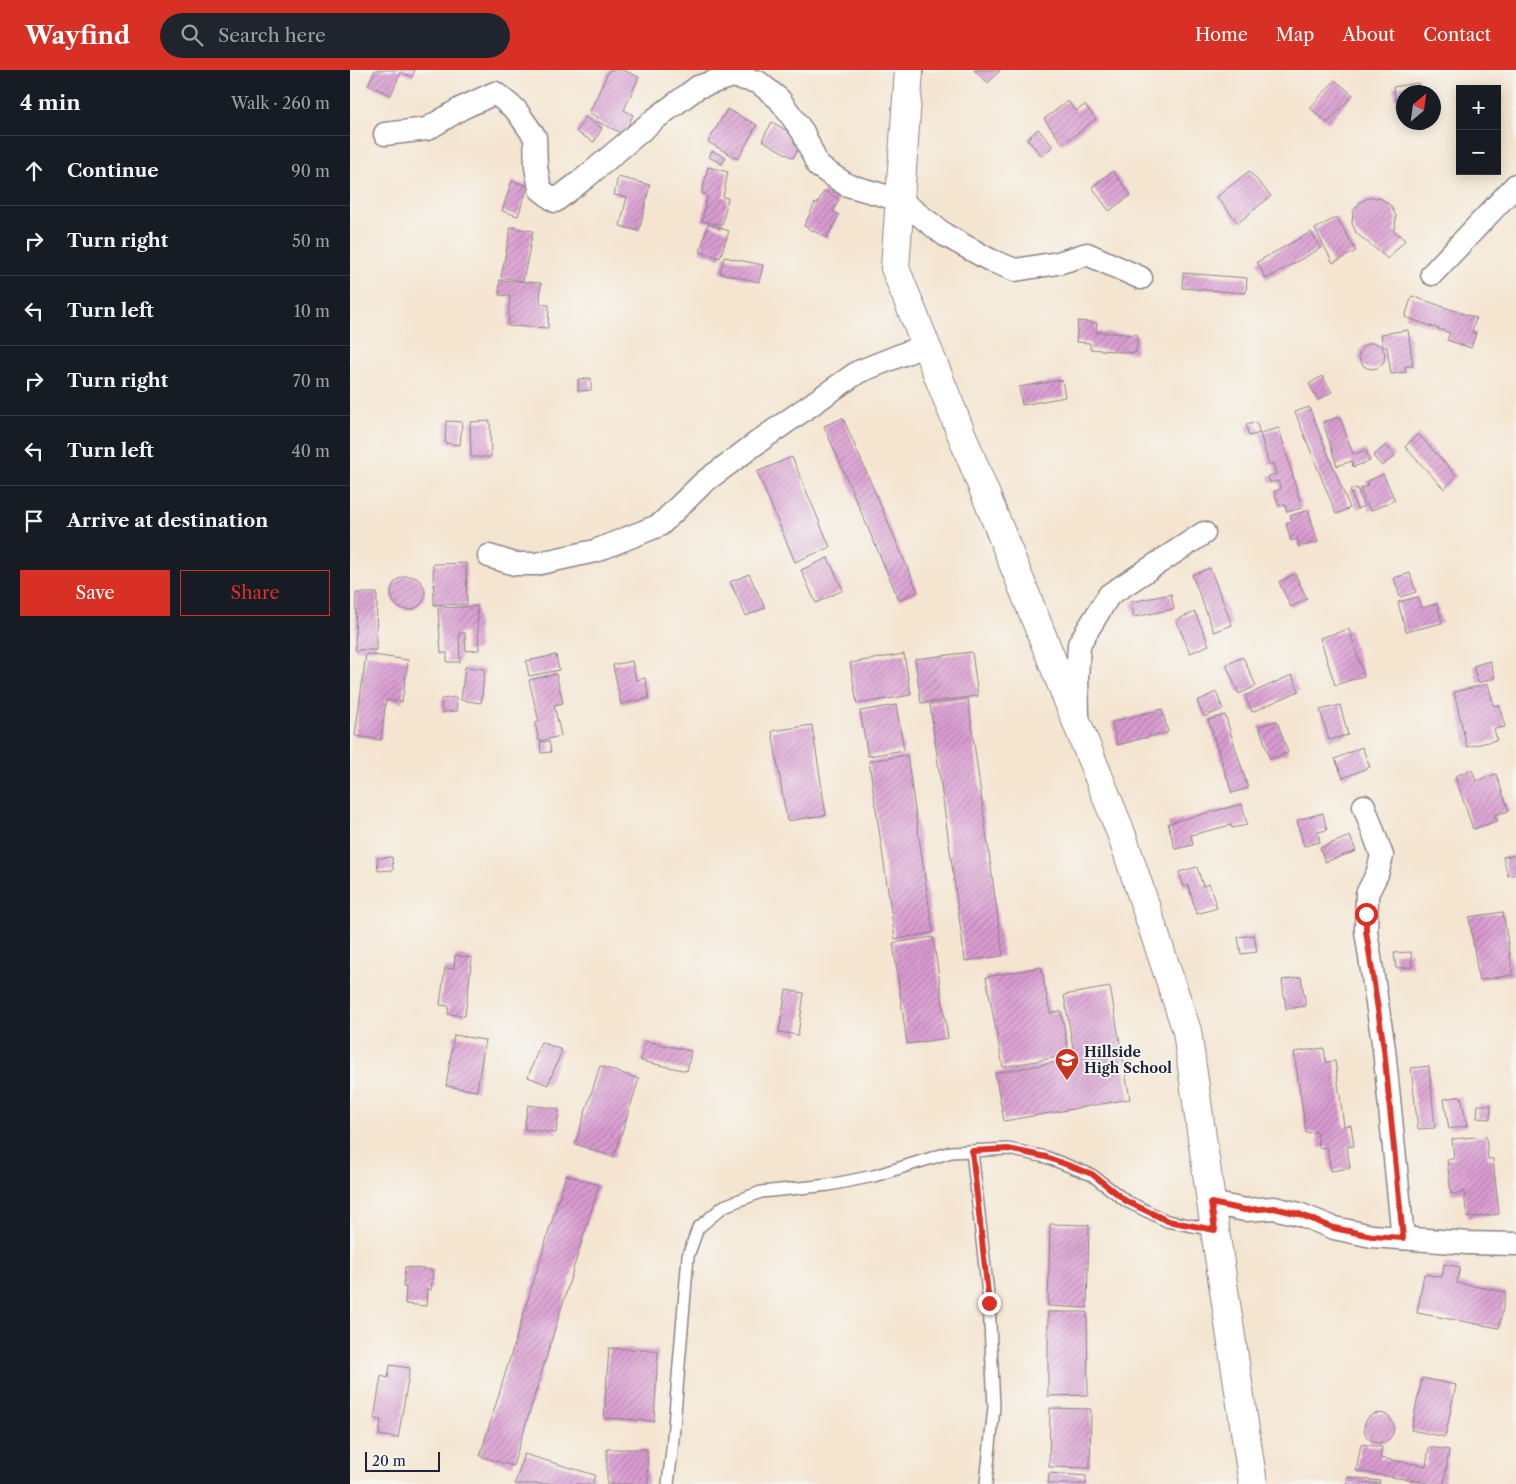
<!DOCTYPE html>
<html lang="en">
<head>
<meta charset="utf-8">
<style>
  body { margin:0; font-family:"Libre Caslon Text",serif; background:#20242c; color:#f1f3f6 }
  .controls { position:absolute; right:15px; top:15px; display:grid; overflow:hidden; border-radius:0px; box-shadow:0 2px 12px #0003 }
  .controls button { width:45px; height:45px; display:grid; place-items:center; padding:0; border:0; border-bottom:1px solid #363941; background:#171b24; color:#f1f3f6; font:25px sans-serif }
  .compass { position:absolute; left:1046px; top:15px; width:45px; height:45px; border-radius:50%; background:#171b24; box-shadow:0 2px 12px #0003; rotate:29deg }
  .scale { position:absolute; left:15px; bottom:12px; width:75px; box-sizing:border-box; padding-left:5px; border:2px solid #22223b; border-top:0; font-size:14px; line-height:18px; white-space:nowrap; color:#22223b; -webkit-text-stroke:4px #f6f6f2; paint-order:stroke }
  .stop { position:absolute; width:15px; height:15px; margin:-11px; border:4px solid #d93025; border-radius:50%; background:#fff }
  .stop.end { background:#d93025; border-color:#fff; box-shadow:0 1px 5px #0008 }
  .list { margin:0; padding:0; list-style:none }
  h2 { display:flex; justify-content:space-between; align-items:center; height:65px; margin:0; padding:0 20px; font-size:21px }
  h2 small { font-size:16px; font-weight:400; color:#9ea1a6 }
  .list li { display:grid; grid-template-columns:32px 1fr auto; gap:15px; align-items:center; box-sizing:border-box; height:70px; padding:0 20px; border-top:1px solid #363941 }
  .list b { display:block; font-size:19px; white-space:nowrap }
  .list em { font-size:16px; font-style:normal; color:#9ea1a6 }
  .actions { display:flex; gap:10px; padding:15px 20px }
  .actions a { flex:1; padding:11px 0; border:1px solid #d93025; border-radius:0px; text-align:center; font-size:18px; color:#d93025 }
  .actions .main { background:#d93025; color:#fff }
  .icon { flex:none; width:28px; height:28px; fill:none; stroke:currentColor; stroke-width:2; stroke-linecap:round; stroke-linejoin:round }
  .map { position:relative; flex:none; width:1166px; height:1414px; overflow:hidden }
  header { display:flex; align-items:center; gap:30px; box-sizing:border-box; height:70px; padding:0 25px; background:#d93025; color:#fff }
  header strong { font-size:24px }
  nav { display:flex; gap:28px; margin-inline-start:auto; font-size:18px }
  .search { width:350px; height:45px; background:#20242c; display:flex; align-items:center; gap:12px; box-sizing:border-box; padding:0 18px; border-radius:28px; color:#9ea1a6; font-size:19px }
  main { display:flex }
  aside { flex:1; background:#171b24 }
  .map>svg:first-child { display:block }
  .building { fill:url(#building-hatch) }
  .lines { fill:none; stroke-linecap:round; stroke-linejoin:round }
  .lane-casing { stroke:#8b8486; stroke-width:14 }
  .street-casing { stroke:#8b8486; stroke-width:25 }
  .secondary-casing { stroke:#8b8486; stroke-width:30 }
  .lane { stroke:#fff; stroke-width:11 }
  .street { stroke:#fff; stroke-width:22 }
  .secondary { stroke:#fff; stroke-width:28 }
  .route { stroke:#d93025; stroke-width:6 }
  .labels { text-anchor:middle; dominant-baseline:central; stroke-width:4; stroke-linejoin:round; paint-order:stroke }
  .poi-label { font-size:14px; font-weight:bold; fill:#22223b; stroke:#f6f6f2; text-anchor:start }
</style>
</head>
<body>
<header>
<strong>Wayfind</strong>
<div class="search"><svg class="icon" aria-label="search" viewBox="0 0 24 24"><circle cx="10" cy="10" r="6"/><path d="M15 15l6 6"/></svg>Search here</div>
<nav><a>Home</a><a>Map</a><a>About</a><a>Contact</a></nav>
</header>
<main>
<aside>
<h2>4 min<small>Walk · 260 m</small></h2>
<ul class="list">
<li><svg class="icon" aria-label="ahead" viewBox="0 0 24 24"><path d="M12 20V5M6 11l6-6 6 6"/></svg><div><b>Continue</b></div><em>90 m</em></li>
<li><svg class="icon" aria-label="right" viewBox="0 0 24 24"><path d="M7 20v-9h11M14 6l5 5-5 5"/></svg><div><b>Turn right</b></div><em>50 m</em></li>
<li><svg class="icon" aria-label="left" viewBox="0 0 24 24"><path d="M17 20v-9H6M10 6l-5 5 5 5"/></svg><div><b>Turn left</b></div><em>10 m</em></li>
<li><svg class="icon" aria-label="right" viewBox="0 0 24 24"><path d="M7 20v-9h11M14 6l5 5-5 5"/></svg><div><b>Turn right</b></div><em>70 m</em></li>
<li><svg class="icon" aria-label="left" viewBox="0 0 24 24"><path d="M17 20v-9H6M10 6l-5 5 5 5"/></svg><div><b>Turn left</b></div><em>40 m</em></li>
<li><svg class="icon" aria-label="arrive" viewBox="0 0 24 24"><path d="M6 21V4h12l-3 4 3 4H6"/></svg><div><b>Arrive at destination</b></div></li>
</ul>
<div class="actions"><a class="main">Save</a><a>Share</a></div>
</aside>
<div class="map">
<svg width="1166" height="1414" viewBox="0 0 1166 1414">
  <defs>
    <pattern id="building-hatch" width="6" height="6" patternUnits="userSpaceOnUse" patternTransform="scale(1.25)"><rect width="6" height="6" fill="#da9bd1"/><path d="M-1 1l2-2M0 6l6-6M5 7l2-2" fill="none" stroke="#b07eab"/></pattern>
  </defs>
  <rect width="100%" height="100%" fill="#f6f6f2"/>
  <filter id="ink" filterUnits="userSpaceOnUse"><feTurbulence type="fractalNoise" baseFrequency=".02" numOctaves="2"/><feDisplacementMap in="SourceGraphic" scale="10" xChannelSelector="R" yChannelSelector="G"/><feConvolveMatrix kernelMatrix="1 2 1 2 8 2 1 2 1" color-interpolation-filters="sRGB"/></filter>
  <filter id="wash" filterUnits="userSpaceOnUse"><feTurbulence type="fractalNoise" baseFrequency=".0096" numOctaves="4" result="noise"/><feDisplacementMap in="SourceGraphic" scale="20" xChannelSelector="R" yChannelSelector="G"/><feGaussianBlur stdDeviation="1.12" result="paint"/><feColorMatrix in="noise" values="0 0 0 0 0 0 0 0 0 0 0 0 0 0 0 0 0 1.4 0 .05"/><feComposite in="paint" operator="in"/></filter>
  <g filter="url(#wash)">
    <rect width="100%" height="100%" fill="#f4e5d0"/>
    <g id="blocks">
      <g class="building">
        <path d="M25,0H65L62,7L51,2L41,25L18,15Z"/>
        <path d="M259,0H273L289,7L274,40L283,45L274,64L246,51L248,47L239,43Z"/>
        <path d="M624,0H650L638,13Z"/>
        <path d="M985,10L1003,25L978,53L960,38Z"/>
        <path d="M1068,13L1070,22H1054V44L1049,45L1043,17Z"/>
        <path d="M718,31L726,41L735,35L746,49L713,74L694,49Z"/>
        <path d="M377,39L407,55L388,89L358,72Z"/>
        <path d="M235,47L252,58L244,72L226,62Z"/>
        <path d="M422,52L453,70L443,88L412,70Z"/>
        <path d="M688,59L703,76L692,86L677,69Z"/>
        <path d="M362,81L376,87L372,94L359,87Z"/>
        <path d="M358,97L378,102L373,127L378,128L372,155L352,151L357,125L352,123Z"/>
        <path d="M763,101L781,125L759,141L742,117Z"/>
        <path d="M899,101L921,126L888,153L867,127Z"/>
        <path d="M268,107L300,115L289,161L270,156L277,127L264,125Z"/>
        <path d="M162,111L178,116L168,146L152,141Z"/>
        <path d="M474,121L489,129L483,142L489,145L477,168L454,156L465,133L467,134Z"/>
        <path d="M1021,127L1032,129L1041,136L1046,146L1045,158L1043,160L1055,170L1038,189L1006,163L1002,153L1003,141L1010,132Z"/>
        <path d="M987,147L1006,181L983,193L965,159Z"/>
        <path d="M358,154L379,161L370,188L350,182Z"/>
        <path d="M161,157L183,161L173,211L151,207Z"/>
        <path d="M961,162L971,178L916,209L907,192Z"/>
        <path d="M374,187L413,195L409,212L370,203Z"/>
        <path d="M833,203L897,208L896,223L832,218Z"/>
        <path d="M150,210L191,213L190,234L199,235L198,258L158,256L160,226L149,225Z"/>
        <path d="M1062,226L1126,248L1122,262L1126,263L1121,278L1097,270L1100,263L1055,247Z"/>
        <path d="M728,251L747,253L746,262L788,265L786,283L740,279V273L726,272Z"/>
        <path d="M1058,260L1063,296H1055L1056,302L1041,304L1037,277H1033L1031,264Z"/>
        <circle cx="1022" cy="286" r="13"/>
        <path d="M972,306L982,322L968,330L959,314Z"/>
        <path d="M241,308V320L228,321V309Z"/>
        <path d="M712,310L715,327L672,335L669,317Z"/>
        <path d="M959,337L1000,438L986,444L945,342Z"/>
        <path d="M990,347L1003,384L1016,380L1020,391L1003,397L1002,391L987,396L973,352Z"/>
        <path d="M493,348L568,522L549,530L474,356Z"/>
        <path d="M96,351L112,352L110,375L95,373Z"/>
        <path d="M140,351L141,387H121L120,352Z"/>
        <path d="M906,352L910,363L899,366L896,355Z"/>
        <path d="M929,358L952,438L937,442L935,435L929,436L924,421L931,419L928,411L920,413L918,406L926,404L923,393L919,395L910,363Z"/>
        <path d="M1068,364L1107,406L1094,419L1055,377Z"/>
        <path d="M1036,375L1045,386L1032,396L1023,386Z"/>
        <path d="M442,387L480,477L445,492L407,402Z"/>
        <path d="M1033,404L1045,430L1020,441L1010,419L1018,415L1016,412Z"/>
        <path d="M1007,418L1014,436L1007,439L1000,420Z"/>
        <path d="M958,440L968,472L949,477L947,469L941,471L936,453L942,451L940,446Z"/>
        <path d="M478,488L493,520L466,533L451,500Z"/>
        <path d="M116,493L117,534L84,535L83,494Z"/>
        <path d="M860,498L882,555L864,562L842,505Z"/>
        <path d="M1060,503L1066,522L1050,527L1044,508Z"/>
        <path d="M399,504L415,538L396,546L380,512Z"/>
        <path d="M945,504L957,529L941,537L929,512Z"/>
        <circle cx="58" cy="523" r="17"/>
        <path d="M6,523H27L26,580H5Z"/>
        <path d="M821,524L824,539L784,547L781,532Z"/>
        <path d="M1068,527L1071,538L1087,534L1092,553L1056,562L1048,532Z"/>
        <path d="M127,536L129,580L116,581L115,563H109L110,592H97V583H91L88,538Z"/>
        <path d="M845,542L859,575L840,583L826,550Z"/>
        <path d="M999,559L1014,606L985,615L970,568Z"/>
        <path d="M622,582L628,626L571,633L565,589Z"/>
        <path d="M16,584L58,590L52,632L36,630L31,670L5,666Z"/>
        <path d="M554,584L561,625L507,634L500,593Z"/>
        <path d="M206,585L209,600L179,606L176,591Z"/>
        <path d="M893,587L906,616L889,624L876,595Z"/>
        <path d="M282,591L286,610L295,608L299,628L271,634L263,595Z"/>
        <path d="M1140,591L1145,608L1128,613L1123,596Z"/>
        <path d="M115,597L135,599L131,633L111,630Z"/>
        <path d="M206,604L213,633L204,635L211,666L189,671L185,653L189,652L179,610Z"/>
        <path d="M942,605L949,621L902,642L895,626Z"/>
        <path d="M1138,614L1144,636L1149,635L1155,657L1144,659L1147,670L1117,677L1104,622Z"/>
        <path d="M866,622L873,639L854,647L847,631Z"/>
        <path d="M106,627L107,641L92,642L91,629Z"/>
        <path d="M618,629L653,886L615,891L580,634Z"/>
        <path d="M546,635L554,680L518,686L510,641Z"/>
        <path d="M990,635L998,665L979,670L970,640Z"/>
        <path d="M812,639L818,662L767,675L762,652Z"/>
        <path d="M875,645L898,718L882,723L858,650Z"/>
        <path d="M927,651L938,683L920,689L909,656Z"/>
        <path d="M462,655L476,745L437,751L422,661Z"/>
        <path d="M199,671L201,682L191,683L190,672Z"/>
        <path d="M1012,677L1020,697L993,708L985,689Z"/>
        <path d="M557,685L583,863L545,869L519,691Z"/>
        <path d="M1122,700L1126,711L1146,704L1159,741L1144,745L1147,751L1123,759L1105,706Z"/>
        <path d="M892,734L897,755L882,758L881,755L841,765L843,775L825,779L818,753Z"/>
        <path d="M973,743L977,760L968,762L970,772L954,776L947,750Z"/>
        <path d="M1000,766L1006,781L975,792L970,778Z"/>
        <path d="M1166,785V804L1158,806L1153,787Z"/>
        <path d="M42,787L43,800L28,801L27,788Z"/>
        <path d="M847,797L853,816L859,814L867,838L847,844L838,815L834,817L829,802Z"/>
        <path d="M1153,842L1163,905L1129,910L1119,847Z"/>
        <path d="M904,865L907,882L891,884L888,867Z"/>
        <path d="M583,867L598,968L557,974L543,873Z"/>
        <path d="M1061,882L1062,897L1046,898L1044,883Z"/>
        <path d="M105,885L122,888L115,946L98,944L99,936L90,935L95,898L104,899Z"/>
        <path d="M691,897L700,943L711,941L719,985L653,997L636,907Z"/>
        <path d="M951,907L956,936L936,939L932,910Z"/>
        <path d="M760,917L780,1029L654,1051L645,1003L725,989L714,925Z"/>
        <path d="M436,920L454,923L448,965L429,962Z"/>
        <path d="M104,965L135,970L127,1021L96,1016Z"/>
        <path d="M295,971L341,981L337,1001L291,991Z"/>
        <path d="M191,972L212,980L198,1015L178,1007Z"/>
        <path d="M974,978L976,992L985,991L994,1056L1001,1055L1004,1076L997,1077L1000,1098L981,1101L977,1077L969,1078L967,1062L956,1063L944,982Z"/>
        <path d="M250,996L289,1009L264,1087L225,1074Z"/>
        <path d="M1079,996L1085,1058L1068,1059L1061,998Z"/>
        <path d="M1111,1026L1117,1056L1099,1059L1094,1029Z"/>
        <path d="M178,1035L209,1039L206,1063L174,1059Z"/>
        <path d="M1128,1035H1141L1140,1049L1127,1048Z"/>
        <path d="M1136,1066L1138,1089H1143L1149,1144L1117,1148L1114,1122L1101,1124L1097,1089H1104L1102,1069Z"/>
        <path d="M216,1105L249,1115L163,1396L130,1386Z"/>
        <path d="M700,1154L739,1155L737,1238L698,1236Z"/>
        <path d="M1094,1194L1110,1197L1107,1213L1156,1222L1149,1258L1067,1243L1074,1204L1092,1207Z"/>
        <path d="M55,1197L83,1200L81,1220L77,1219L76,1236L55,1234L56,1217H53Z"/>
        <path d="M698,1242H737L738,1325L698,1326Z"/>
        <path d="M259,1278L308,1281L304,1351L254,1348Z"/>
        <path d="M40,1295L60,1298L48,1368L29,1365L31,1350L24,1349L31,1306L38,1308Z"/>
        <path d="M1072,1308L1106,1315L1095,1367L1061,1360Z"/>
        <path d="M700,1338L741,1339L740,1398L699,1397Z"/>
        <circle cx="1029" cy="1358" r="15"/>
        <path d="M1011,1374L1032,1377L1030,1388L1076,1396L1079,1377L1099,1380L1094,1414H1084L1006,1401Z"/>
        <path d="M257,1379H297L298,1414H257Z"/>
        <path d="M174,1384L245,1405L242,1414H165Z"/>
        <path d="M699,1403L736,1406V1414H698Z"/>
        <path d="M998,1407L1030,1411L1029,1414H997Z"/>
      </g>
    </g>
  </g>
  <g filter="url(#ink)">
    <use href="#blocks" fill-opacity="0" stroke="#8b8486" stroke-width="1"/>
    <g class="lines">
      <defs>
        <g id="lane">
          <path d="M622,1081L639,1233L644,1337L636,1414"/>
          <path d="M318,1414L322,1380L338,1186L348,1158L374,1136L411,1122L479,1115L524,1106L601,1082L658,1079L696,1087L742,1105L776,1131L817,1151L865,1160"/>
        </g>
        <g id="street">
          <path d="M35,64L77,59L112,38L145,23L166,40L185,67L186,97L190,119L205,131L235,108L305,49L348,17L382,6L408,12L429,29L453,62L468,96L497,115L550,130L595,165L640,190L665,200L708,193L737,184L791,208"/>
          <path d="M1082,204L1166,115"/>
          <path d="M139,486L165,494H186L245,481L310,455L354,412L412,369L508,302L576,275"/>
          <path d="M728,646L727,608L729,574L759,525L854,463"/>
          <path d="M1014,736L1032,786L1027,804L1017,824L1016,861L1034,979L1053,1168"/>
          <path d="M861,1133L895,1140L924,1138L949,1144L984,1158L1022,1166L1118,1173L1166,1174"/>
        </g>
        <path id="secondary" d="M559,0L545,198L771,763L837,961L865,1160L903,1414"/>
      </defs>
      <use href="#lane" class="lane-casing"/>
      <use href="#street" class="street-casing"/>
      <use href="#secondary" class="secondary-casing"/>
      <use href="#lane" class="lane"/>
      <use href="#street" class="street"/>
      <use href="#secondary" class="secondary"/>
    </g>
  </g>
  <g class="lines" filter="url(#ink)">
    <path class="route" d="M639,1233L622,1081L658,1079L696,1087L742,1104L776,1131L818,1151L865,1160L861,1133L895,1140L924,1138L949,1144L984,1158L1022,1166L1053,1168L1034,979L1016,861V844"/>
  </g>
  <defs>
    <symbol id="school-pin" viewBox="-11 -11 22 30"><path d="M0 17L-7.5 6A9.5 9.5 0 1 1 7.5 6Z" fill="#c8321e" stroke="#f6f6f2"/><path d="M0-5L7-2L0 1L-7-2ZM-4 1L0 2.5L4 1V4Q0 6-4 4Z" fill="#fff"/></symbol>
  </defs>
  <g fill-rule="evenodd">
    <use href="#school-pin" x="703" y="976" width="28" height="38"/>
  </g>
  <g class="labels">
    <g class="poi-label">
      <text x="734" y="982">Hillside<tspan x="734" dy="16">High School</tspan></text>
    </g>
  </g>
</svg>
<div class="controls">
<button>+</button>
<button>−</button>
</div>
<svg class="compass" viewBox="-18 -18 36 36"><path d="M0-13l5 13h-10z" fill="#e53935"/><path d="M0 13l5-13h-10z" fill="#9ea1a6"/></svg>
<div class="scale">20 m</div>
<div class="stop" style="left:1016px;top:844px"></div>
<div class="stop end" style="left:639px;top:1233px"></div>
</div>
</main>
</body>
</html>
